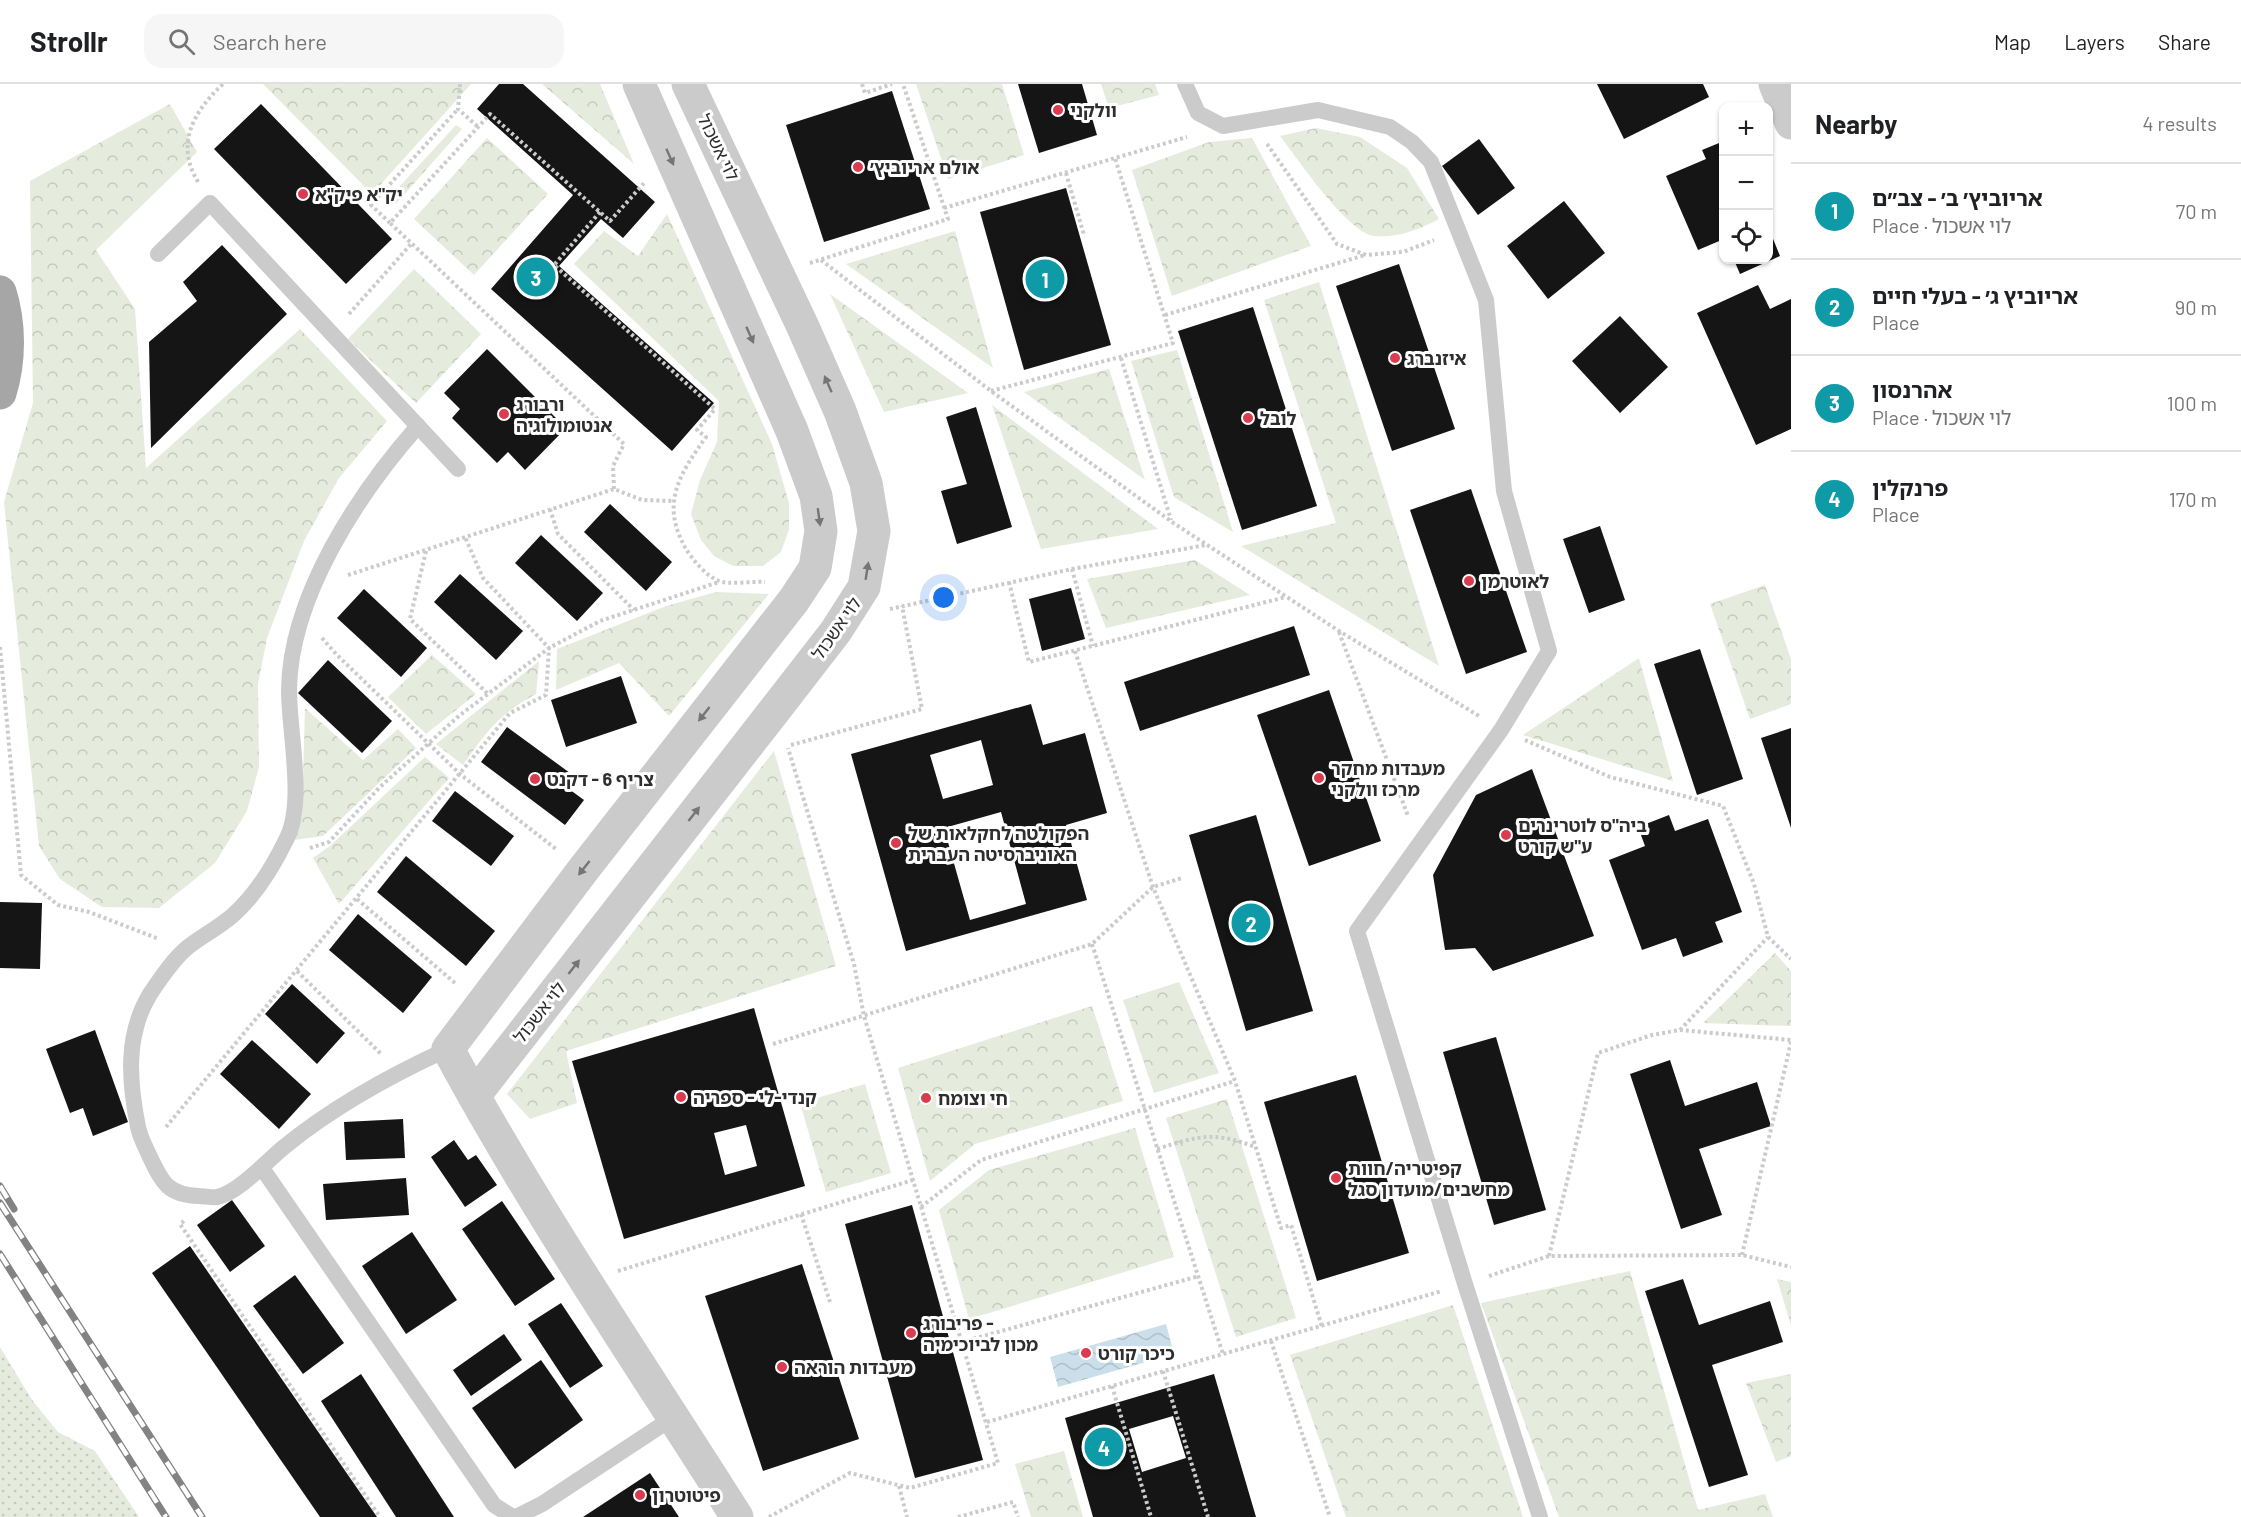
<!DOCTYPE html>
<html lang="en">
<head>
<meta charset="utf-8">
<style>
  body { margin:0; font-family:Barlow,"Noto Sans Hebrew",sans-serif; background:#f6f6f6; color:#202124 }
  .controls { position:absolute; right:18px; top:18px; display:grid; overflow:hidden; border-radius:12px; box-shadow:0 2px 4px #0004 }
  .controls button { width:54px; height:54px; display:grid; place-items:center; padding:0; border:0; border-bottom:2px solid #e0e0e0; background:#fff; color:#202124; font:30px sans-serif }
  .you { position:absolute; left:944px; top:514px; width:21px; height:21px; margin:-15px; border:4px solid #fff; border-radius:50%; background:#1a73e8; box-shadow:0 0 0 9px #1a73e833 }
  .badge { display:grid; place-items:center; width:39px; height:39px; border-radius:50%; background:#db3b4e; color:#fff; font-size:20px; font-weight:700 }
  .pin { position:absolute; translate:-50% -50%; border:3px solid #fff; box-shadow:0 2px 6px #0006 }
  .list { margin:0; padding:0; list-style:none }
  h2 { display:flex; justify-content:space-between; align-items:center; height:78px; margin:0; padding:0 24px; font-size:26px }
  h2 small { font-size:20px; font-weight:400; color:#757577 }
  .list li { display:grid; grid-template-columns:39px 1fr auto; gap:18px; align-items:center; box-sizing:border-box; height:96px; padding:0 24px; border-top:2px solid #e0e0e0 }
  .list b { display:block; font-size:22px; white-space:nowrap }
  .list p { margin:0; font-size:20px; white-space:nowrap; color:#757577 }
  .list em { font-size:20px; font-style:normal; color:#757577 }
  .icon { flex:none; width:33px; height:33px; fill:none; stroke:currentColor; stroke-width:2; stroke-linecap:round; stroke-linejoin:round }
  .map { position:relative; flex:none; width:1791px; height:1433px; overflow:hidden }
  header { display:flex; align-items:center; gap:36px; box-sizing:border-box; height:84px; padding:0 30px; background:#fff; border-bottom:2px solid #e0e0e0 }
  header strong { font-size:28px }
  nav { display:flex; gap:33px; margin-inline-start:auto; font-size:21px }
  .search { width:420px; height:54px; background:#f6f6f6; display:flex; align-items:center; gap:15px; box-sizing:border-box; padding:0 21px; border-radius:18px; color:#757577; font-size:22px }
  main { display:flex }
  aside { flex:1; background:#fff }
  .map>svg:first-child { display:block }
  .grass { fill:url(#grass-dots) }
  .park { fill:url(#park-crowns) }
  .water { fill:url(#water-waves) }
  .building { fill:#151515; fill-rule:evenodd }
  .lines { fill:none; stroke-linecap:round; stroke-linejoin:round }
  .path { stroke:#cbcbcb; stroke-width:4; stroke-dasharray:3 3; stroke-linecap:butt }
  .lane { stroke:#cbcbcb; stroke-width:16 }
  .street { stroke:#cbcbcb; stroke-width:33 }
  .primary { stroke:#a6a6a6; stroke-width:33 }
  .rail-casing { stroke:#838383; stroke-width:7 }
  .rail { stroke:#fff; stroke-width:4.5; stroke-dasharray:14; stroke-linecap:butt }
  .oneway { fill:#757575 }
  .poi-dot { fill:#db3b4e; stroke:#fff; stroke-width:2 }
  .labels { text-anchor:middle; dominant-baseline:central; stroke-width:6; stroke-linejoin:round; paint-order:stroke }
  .poi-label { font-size:18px; font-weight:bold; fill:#2e2e2e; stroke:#fff; text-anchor:start }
  .street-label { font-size:18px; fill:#2e2e2e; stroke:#fff }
</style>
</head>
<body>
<header>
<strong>Strollr</strong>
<div class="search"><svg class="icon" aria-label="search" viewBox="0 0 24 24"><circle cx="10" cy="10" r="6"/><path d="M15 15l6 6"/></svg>Search here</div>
<nav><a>Map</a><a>Layers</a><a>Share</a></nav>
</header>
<main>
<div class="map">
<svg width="1791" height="1433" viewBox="0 0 1791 1433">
  <defs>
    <pattern id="grass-dots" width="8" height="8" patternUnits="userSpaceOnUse" patternTransform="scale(1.5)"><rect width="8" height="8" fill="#e5ebdd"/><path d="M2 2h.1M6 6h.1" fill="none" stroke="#c5cabe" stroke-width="1.8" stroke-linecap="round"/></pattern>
    <pattern id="park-crowns" width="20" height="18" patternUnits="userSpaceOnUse" patternTransform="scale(1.5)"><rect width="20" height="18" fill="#e5ebdd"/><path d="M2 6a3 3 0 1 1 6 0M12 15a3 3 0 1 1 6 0" fill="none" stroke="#c5cabe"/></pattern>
    <pattern id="water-waves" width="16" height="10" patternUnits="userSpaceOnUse" patternTransform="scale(1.5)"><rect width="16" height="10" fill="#cadfea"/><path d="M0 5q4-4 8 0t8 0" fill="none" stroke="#aec0c9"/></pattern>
  </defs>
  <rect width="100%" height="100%" fill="#fff"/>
  <path class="grass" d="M0,1263L32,1316L58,1348L95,1367L139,1433H0Z"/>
  <g class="park">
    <path d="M263,0H471L372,110Z"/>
    <path d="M542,0H600L634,80Z"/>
    <path d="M916,0H1002L1024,71L948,95Z"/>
    <path d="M1101,0H1155L1159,11L1109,24Z"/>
    <path d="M170,20L197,68L96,166L135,225L146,384L300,245L387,337L339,394L304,457L267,554L258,600L259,683L247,727L215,779L159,824L102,823L60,795L39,762L4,418L33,319L30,97Z"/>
    <path d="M456,41L462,45L396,120L389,114Z"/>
    <path d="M1316,44L1360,53L1407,84L1439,135C1419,146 1397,154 1374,152C1347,148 1297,74 1280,52Z"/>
    <path d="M487,54L548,110L474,191L414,135Z"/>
    <path d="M1252,54L1311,162L1172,212L1132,86L1209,58Z"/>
    <path d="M667,130L772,360L789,419V446L781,468L763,482H733L714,472L701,456L691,430L700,396L717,358L719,317L574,180L604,147L638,172Z"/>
    <path d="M955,147L993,284L846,180Z"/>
    <path d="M414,185L481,250L416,319L348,255Z"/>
    <path d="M1319,198L1439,582L1241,462L1336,439L1264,216Z"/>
    <path d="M830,210L968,309L884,328Z"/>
    <path d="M1177,266L1233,448L1174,413L1131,277Z"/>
    <path d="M1109,285L1145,396L1024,308Z"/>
    <path d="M992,321L1158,445L1041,465Z"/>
    <path d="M1195,476L1250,511L1106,544L1087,495Z"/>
    <path d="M1765,501L1791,575V620L1750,635L1710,520Z"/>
    <path d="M716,508L769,510L669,632L619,579L556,606L557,565L666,522Z"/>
    <path d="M432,571L476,610L426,650L388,613Z"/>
    <path d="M1639,574L1673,697L1523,651Z"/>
    <path d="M539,577L536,610C500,629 486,648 463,681L436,660Z"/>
    <path d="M305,624L363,676L398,645L416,664L323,752L294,756L302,732Z"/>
    <path d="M774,667L836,882L566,967L577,1019L530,1035L507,1010Z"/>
    <path d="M425,673L449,694L339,820L313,774L330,762Z"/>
    <path d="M1775,869L1791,887V942L1703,939Z"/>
    <path d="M1179,898L1219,989L1154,1009L1123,916Z"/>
    <path d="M1092,922L1123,1017L975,1060L930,1097L898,984Z"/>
    <path d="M865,1000L891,1089L826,1108L800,1019Z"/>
    <path d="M1227,1015L1296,1234L1236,1253L1166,1034Z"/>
    <path d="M1135,1044L1174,1173L969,1235L939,1126L989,1086Z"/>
    <path d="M1630,1187L1698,1426L1765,1410L1773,1433H1559L1481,1219Z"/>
    <path d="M1777,1195L1791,1198V1241Z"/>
    <path d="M1453,1221L1523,1433H1346L1290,1271Z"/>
    <path d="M1791,1290V1372L1776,1378L1746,1299Z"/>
    <path d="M1064,1367L1083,1433H1031L1015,1380Z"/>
  </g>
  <path class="water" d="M1166,1240L1174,1270L1058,1303L1050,1273Z"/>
  <g class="building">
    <path d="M499,0H523L655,118L623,154L601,135L559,182L714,319L672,367L491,205L573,111L477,25Z"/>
    <path d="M1018,0H1082L1097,51L1039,69Z"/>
    <path d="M1597,0H1703L1709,13L1624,55Z"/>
    <path d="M892,7L930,125L824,158L786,41Z"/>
    <path d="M261,20L392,155L346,200L214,65Z"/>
    <path d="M1479,55L1515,104L1478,131L1442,82Z"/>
    <path d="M1724,57V155L1698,166L1666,92L1706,75L1702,66Z"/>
    <path d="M1066,104L1111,261L1024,286L980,128Z"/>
    <path d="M1564,117L1605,169L1548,215L1507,162Z"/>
    <path d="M1769,145L1780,172L1740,190L1734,176H1768Z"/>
    <path d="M222,161L287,230L151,364L149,258L197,217L183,198Z"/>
    <path d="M1399,180L1455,345L1392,367L1336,202Z"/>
    <path d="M1758,201L1770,225L1791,215V345L1756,361L1697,229Z"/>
    <path d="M1253,223L1317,422L1242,446L1178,247Z"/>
    <path d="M1620,232L1668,283L1620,329L1572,277Z"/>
    <path d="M487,265L566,344L525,386L508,368L497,379L452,334L460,325L444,309Z"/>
    <path d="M976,323L1012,443L957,460L941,407L967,400L946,333Z"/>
    <path d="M1471,405L1527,568L1466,590L1410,426Z"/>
    <path d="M610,420L672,478L646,507L584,448Z"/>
    <path d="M1600,442L1625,516L1589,529L1563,455Z"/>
    <path d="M541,451L603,509L577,537L515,479Z"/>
    <path d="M460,490L523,547L496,576L434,518Z"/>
    <path d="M1071,504L1085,555L1042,567L1029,515Z"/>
    <path d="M364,505L427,564L401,593L337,534Z"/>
    <path d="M1294,542L1310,591L1140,647L1124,598Z"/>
    <path d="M1700,565L1743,695L1697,711L1654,580Z"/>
    <path d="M328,576L392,637L362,669L298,609Z"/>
    <path d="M621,592L637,639L566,663L551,616Z"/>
    <path d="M1329,606L1381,757L1309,782L1257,631Z"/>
    <path d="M1031,620L1043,661L1085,649L1107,729L1066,741L1087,816L906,867L851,670ZM981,656L993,701L943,715L930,671ZM1001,728L1026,820L970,836L944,744Z"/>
    <path d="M507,643L570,689L562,700L584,716L565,741L481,678Z"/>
    <path d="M1791,644V744L1761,654Z"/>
    <path d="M1532,685L1594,852L1493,887L1475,864L1445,866L1433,791L1476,711Z"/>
    <path d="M455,707L514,752L491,782L432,737Z"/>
    <path d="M1256,731L1313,927L1246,947L1189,751Z"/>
    <path d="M1669,731L1675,747L1708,735L1742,828L1715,838L1723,858L1683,873L1676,854L1642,866L1609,776L1645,762L1638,743Z"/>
    <path d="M406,772L495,847L466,882L377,808Z"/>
    <path d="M0,818L42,819L40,885L0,884Z"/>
    <path d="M358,830L432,893L403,929L329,866Z"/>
    <path d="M292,900L345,949L317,980L265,930Z"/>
    <path d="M754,924L805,1102L624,1155L572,977ZM746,1041L757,1082L725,1091L714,1049Z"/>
    <path d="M95,946L128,1038L93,1052L83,1024L70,1029L46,965Z"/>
    <path d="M1496,953L1546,1126L1494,1141L1443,968Z"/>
    <path d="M252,956L311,1010L279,1045L220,990Z"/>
    <path d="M1670,976L1685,1022L1757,998L1771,1042L1699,1065L1722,1131L1681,1145L1630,990Z"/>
    <path d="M1356,991L1409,1169L1317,1197L1264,1018Z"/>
    <path d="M403,1035L405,1074L346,1076L344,1038Z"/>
    <path d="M454,1056L468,1076L476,1071L497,1101L465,1123L431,1073Z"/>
    <path d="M406,1094L409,1131L326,1136L323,1100Z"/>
    <path d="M232,1116L265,1162L230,1188L197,1141Z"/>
    <path d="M502,1117L555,1195L515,1222L462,1145Z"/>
    <path d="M912,1121L983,1376L915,1394L845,1140Z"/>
    <path d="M412,1148L457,1216L406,1250L362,1182Z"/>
    <path d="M190,1162L377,1433H320L152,1189Z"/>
    <path d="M802,1180L859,1355L763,1387L705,1212Z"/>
    <path d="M295,1191L344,1259L303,1290L253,1222Z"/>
    <path d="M1683,1195L1699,1241L1770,1217L1783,1258L1712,1281L1748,1391L1709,1403L1645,1207Z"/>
    <path d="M561,1219L603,1282L570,1304L528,1240Z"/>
    <path d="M504,1250L522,1276L471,1312L453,1286Z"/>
    <path d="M541,1276L583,1336L515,1385L472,1324Z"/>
    <path d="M361,1290L454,1433H396L321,1317Z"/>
    <path d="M1214,1290L1256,1433H1093L1065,1334ZM1173,1332L1186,1374L1142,1388L1129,1345Z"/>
    <path d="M650,1389L679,1433H583Z"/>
  </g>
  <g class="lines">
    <g class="path">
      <path d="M460,0L458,25L478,43"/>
      <path d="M862,0L865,9L892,0"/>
      <path d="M1267,60L1337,160L1366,171L1403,168L1434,156"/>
      <path d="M1066,89L1084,151"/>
      <path d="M198,98C175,60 193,28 223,0"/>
      <path d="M944,124L1187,53"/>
      <path d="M600,128L554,181L715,325L697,346L706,353C679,391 660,420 686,465C693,476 706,492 719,497C727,501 754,497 765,498"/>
      <path d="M390,139L371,121L458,25"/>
      <path d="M821,176L991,307L1172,438L1339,547L1479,632"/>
      <path d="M810,179L948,135L903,0"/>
      <path d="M349,230L412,159"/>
      <path d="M1165,231L1365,171"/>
      <path d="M1121,274L1171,436"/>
      <path d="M991,307L1173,259L1115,74"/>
      <path d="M614,405L613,382L624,360L390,139L490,30L610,137L646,97"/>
      <path d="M550,425L558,450L634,526"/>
      <path d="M426,467L410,535L488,610"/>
      <path d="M1072,485L1093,562"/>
      <path d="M348,491L614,405L642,416L673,417"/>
      <path d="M1009,498L1029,578L1286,513"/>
      <path d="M890,525L1072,485L1206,461"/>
      <path d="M1339,548L1408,732"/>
      <path d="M322,554L336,570L461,691L556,765"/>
      <path d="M0,563L21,791L58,821L89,828L159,855"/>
      <path d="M1075,567L1153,803L1235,997L1281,1144L1291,1141L1322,1243"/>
      <path d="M1525,656L1610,693L1723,722L1754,800L1768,853L1791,875"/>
      <path d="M791,661L922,625L902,522"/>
      <path d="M310,764L329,758L379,704L460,631L549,564L600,537L719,498"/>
      <path d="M357,815L455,899"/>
      <path d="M1092,860L1223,1270"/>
      <path d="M297,887L381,970"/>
      <path d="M1680,946L1768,853"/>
      <path d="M773,960L1092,860L1153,803L1182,794"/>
      <path d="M166,1043L510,629L546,611L549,564L483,494L465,453"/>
      <path d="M1157,1065C1198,1052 1214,1047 1255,1063"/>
      <path d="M921,1123L981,1076L1235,997"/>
      <path d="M801,1130L830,1218"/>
      <path d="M184,1137L180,1140L380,1433"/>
      <path d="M1742,1171L1791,958"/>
      <path d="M1549,1172L1598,969L1652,951L1680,946L1791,956"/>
      <path d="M618,1187L913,1096"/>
      <path d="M1489,1192L1549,1172L1742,1171L1791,1183"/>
      <path d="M1271,1257L1330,1433"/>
      <path d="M962,1258L1199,1192"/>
      <path d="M1163,1287L1208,1433"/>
      <path d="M1112,1302L1151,1433"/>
      <path d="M987,1338L1442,1207"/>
      <path d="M899,1402L907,1433"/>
      <path d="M769,1433L850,1389L910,1404L998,1379L913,1096L864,932L854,880L788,664"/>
      <path d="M958,1433L1013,1418L1018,1433"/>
    </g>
    <g class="lane">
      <path d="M1185,0L1198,29L1223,42L1318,26L1390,43L1412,58L1431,78L1486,216L1504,407L1549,567L1501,646L1357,847L1465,1200L1540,1433"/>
      <path d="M158,170L210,119L458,385"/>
      <path d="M418,342C358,410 290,513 289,606C289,648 305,718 287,754C274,781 255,812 232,832C218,844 202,852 188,863C174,874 160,895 150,910C125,951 129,998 138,1043C140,1053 145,1062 149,1071C162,1098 167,1111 199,1112C205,1112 212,1114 217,1113C237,1110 268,1076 284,1063C333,1023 391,991 448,965"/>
      <path d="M262,1084L494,1421L513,1433"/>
      <path d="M516,1433L542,1420L674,1333"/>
    </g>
    <g class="street">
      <path d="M639,0L792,347L816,412L821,447L815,484L794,516L583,786L448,965C535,1126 639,1278 737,1433"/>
      <path d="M1775,0L1791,39"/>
      <path d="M474,1012L774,627L836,547L864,503L874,447L866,399L840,327L803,243L688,0"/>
    </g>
    <path class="primary" d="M0,208C10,240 10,277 0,309"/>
    <defs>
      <g id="rail">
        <path d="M0,1102L14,1125"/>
        <path d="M0,1119L202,1433"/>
        <path d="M0,1170L166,1433"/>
      </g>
    </defs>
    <use href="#rail" class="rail-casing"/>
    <use href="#rail" class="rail"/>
  </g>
  <defs><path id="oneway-solid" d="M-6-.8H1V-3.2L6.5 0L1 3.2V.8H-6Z" transform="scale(1.5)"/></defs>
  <g class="oneway">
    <use href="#oneway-solid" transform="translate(670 73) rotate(66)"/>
    <use href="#oneway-solid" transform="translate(750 251) rotate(66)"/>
    <use href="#oneway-solid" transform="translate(828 300) rotate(-114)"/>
    <use href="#oneway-solid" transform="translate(819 433) rotate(82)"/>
    <use href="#oneway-solid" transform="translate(867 487) rotate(-81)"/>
    <use href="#oneway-solid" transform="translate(704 630) rotate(128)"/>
    <use href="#oneway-solid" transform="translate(694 730) rotate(-52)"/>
    <use href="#oneway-solid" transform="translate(584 784) rotate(128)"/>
    <use href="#oneway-solid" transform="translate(574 883) rotate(-52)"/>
  </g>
  <g class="poi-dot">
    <circle cx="1058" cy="26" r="6"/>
    <circle cx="858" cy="83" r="6"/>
    <circle cx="303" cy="110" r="6"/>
    <circle cx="1395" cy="274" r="6"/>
    <circle cx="504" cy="330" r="6"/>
    <circle cx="1248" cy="334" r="6"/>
    <circle cx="1469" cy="497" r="6"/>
    <circle cx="1319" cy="694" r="6"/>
    <circle cx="535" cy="695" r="6"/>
    <circle cx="1506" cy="751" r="6"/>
    <circle cx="896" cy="759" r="6"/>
    <circle cx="681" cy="1013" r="6"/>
    <circle cx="926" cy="1014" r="6"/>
    <circle cx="1336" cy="1094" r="6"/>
    <circle cx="911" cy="1249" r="6"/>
    <circle cx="1086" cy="1269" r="6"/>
    <circle cx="782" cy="1283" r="6"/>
    <circle cx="640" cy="1411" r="6"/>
  </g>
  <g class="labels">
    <g class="poi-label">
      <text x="1070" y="26">וולקני</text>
      <text x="870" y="83">אולם אריוביץ׳</text>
      <text x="315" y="110">יק"א פיק"א</text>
      <text x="1407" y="274">איזנברג</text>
      <text x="516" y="320">ורבורג<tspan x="516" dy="21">אנטומולוגיה</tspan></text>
      <text x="1260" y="334">לובל</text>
      <text x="1481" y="497">לאוטרמן</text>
      <text x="1331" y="684">מעבדות מחקר<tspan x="1331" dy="21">מרכז וולקני</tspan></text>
      <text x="547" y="695">צריף 6 - דקנט</text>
      <text x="1518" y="741">ביה"ס לוטרינרים<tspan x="1518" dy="21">ע"ש קורט</tspan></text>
      <text x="908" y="749">הפקולטה לחקלאות של<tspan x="908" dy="21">האוניברסיטה העברית</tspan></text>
      <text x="693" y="1013">קנדי-לי - ספריה</text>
      <text x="938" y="1014">חי וצומח</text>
      <text x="1348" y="1084">קפיטריה/חוות<tspan x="1348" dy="21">מחשבים/מועדון סגל</tspan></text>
      <text x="923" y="1239">פריבורג -<tspan x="923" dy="21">מכון לביוכימיה</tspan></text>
      <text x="1098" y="1269">כיכר קורט</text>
      <text x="794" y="1283">מעבדות הוראה</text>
      <text x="652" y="1411">פיטוטרון</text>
    </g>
    <g class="street-label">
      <text transform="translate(719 63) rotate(64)">לוי אשכול</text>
      <text transform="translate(836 544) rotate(-55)">לוי אשכול</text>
      <text transform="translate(539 928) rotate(-52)">לוי אשכול</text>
    </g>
  </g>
</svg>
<div class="controls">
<button>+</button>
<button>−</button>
<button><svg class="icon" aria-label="locate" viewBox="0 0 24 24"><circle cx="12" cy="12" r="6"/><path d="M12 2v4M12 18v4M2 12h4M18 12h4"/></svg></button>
</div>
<div class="you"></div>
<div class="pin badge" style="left:1045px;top:195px;background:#0f9aa8">1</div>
<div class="pin badge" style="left:1251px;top:839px;background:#0f9aa8">2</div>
<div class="pin badge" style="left:536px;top:193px;background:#0f9aa8">3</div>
<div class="pin badge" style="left:1104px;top:1363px;background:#0f9aa8">4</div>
</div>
<aside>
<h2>Nearby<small>4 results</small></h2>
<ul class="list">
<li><span class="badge" style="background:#0f9aa8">1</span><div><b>אריוביץ׳ ב׳ - צב״ם</b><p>Place · לוי אשכול</p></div><em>70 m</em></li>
<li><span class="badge" style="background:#0f9aa8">2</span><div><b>אריוביץ ג׳ - בעלי חיים</b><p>Place</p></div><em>90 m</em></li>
<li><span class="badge" style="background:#0f9aa8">3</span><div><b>אהרנסון</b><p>Place · לוי אשכול</p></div><em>100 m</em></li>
<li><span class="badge" style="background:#0f9aa8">4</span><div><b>פרנקלין</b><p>Place</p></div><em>170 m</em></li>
</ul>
</aside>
</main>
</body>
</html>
